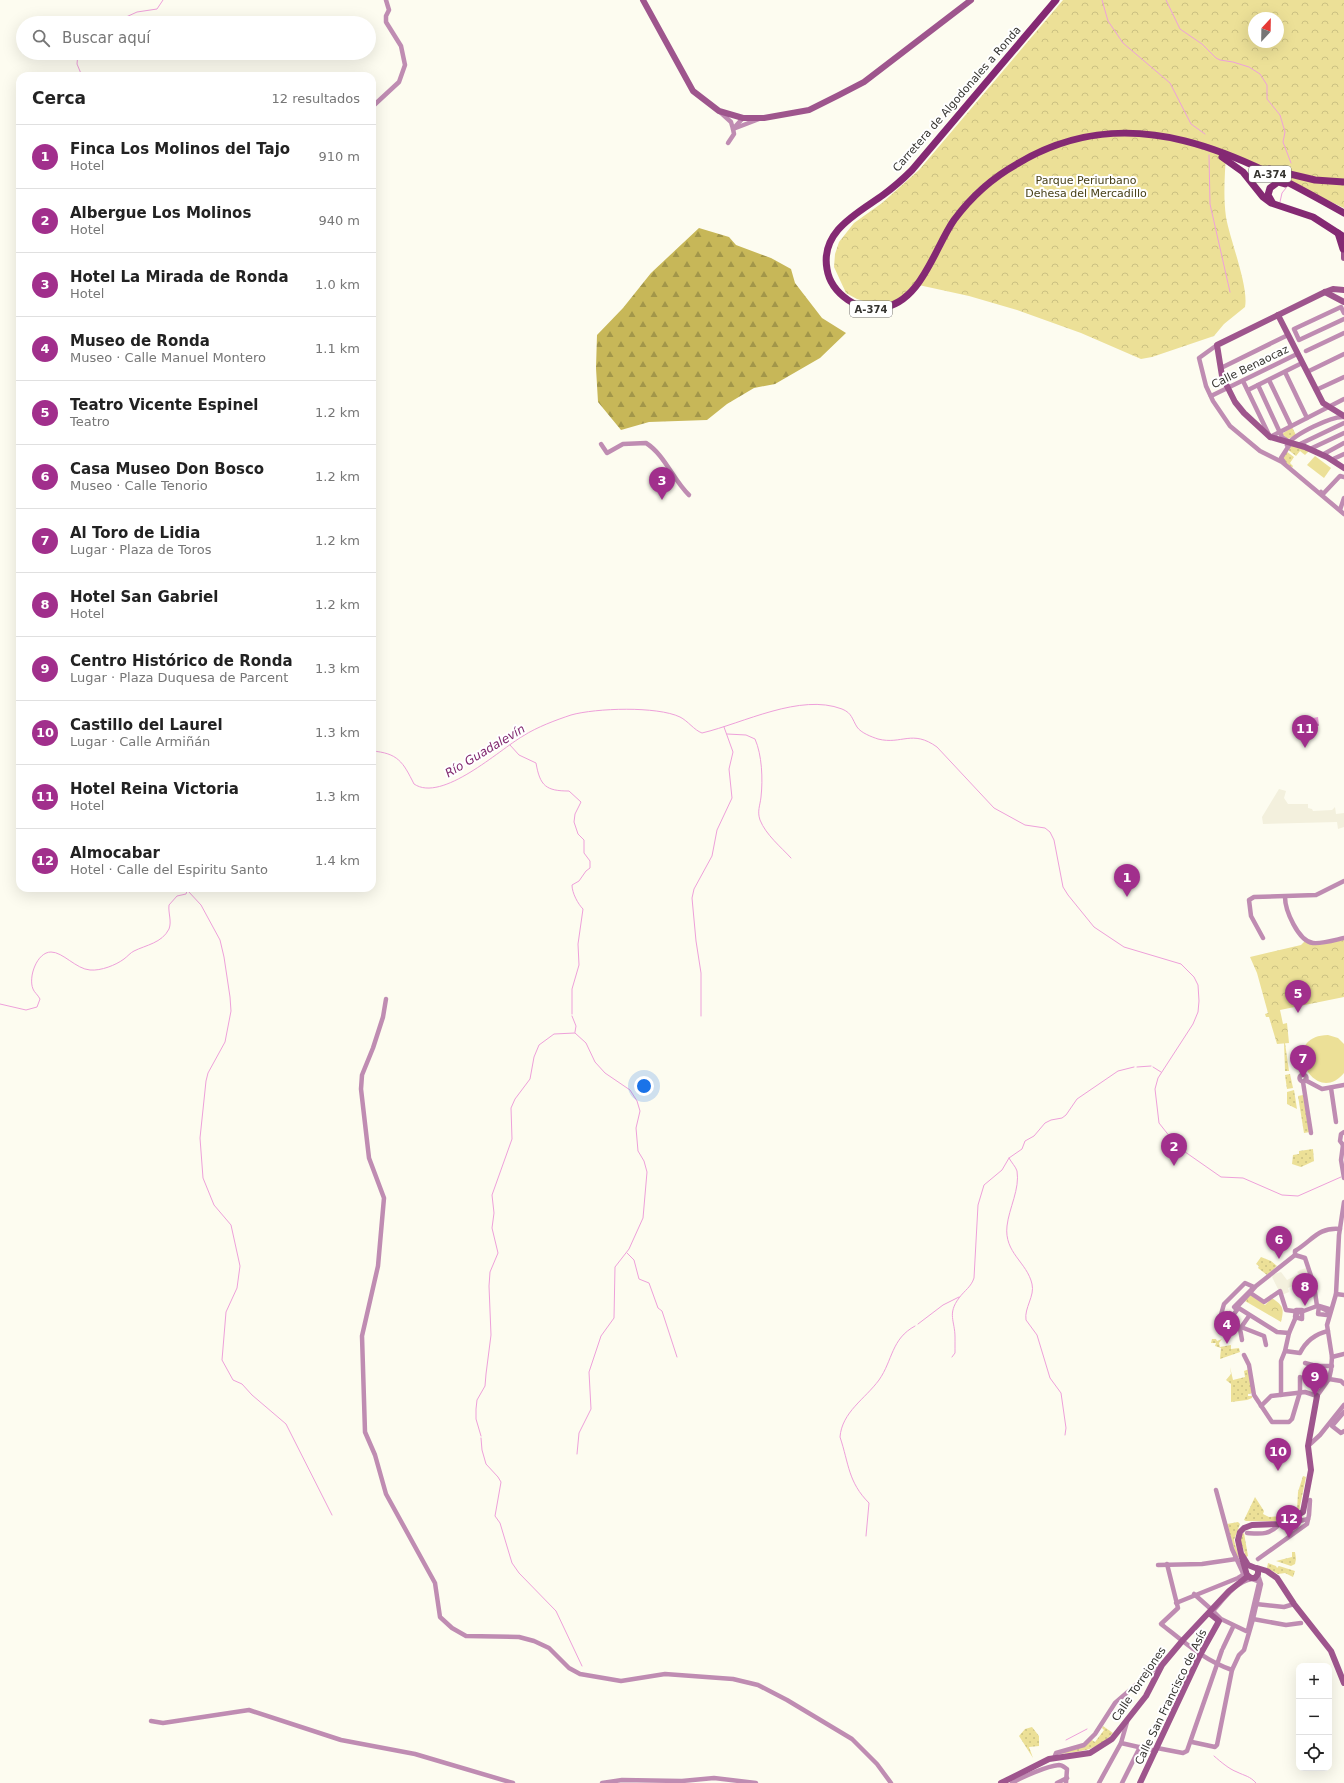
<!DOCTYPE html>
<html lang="es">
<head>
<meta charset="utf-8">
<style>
  body { margin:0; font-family:"DejaVu Sans",sans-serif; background:#f6f6f6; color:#222 }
  .controls { position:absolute; right:12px; bottom:12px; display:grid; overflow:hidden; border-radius:8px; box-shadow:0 4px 16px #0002 }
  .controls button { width:36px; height:36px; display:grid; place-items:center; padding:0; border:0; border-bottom:1px solid #e0e0e0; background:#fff; color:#222; font:20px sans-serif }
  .compass { position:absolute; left:1248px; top:12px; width:36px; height:36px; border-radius:50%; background:#fff; box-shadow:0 4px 16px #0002; rotate:22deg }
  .you { position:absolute; left:644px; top:1086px; width:14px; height:14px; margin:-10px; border:3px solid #fff; border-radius:50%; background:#1a73e8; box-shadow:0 0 0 6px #1a73e833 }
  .badge { display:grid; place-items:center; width:26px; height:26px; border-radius:50%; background:#a12f8c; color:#fff; font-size:13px; font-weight:700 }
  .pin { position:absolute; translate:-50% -33px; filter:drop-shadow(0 1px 2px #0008) }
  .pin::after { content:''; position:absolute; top:21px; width:14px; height:12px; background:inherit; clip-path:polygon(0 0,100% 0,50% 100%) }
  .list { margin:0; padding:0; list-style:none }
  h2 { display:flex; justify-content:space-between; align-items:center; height:52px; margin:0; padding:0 16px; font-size:17px }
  h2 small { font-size:13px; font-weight:400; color:#767676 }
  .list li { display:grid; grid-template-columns:26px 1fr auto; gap:12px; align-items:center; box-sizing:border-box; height:64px; padding:0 16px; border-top:1px solid #e0e0e0 }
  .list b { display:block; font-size:15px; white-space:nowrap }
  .list p { margin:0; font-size:13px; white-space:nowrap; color:#767676 }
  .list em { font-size:13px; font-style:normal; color:#767676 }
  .icon { flex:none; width:22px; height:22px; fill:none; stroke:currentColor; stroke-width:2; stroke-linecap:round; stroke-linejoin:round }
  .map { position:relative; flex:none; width:1344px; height:1783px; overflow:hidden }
  .search { position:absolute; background:#fff; box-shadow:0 4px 16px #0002; left:16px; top:16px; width:360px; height:44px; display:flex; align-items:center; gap:10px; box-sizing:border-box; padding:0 14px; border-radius:22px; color:#767676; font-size:15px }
  .panel { position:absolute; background:#fff; box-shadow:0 4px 16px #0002; left:16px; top:72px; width:360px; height:820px; border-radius:12px }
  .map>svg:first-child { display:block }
  .built { fill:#f3f0dd }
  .grass { fill:url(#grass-dots) }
  .forest { fill:url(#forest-firs) }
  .park { fill:url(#park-crowns); fill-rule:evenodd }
  .pitch { fill:#ece097 }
  .water { fill:url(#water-ripples) }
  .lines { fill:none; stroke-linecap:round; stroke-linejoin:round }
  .stream { stroke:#eea0da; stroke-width:1 }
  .street { stroke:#bf8cb2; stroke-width:4.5 }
  .secondary { stroke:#9e558d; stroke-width:6 }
  .primary { stroke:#842973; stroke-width:7 }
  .labels { text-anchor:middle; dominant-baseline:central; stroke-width:4; stroke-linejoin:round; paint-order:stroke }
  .shield { fill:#fff; stroke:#72716e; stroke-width:1 }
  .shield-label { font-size:10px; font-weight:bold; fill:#353430 }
  .street-label { font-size:11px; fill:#353430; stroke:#fff }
  .park-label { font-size:11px; fill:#484118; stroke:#fff }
  .water-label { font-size:12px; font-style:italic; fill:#80286f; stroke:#fff }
</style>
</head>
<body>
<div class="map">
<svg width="1344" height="1783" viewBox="0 0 1344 1783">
  <defs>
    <pattern id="grass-dots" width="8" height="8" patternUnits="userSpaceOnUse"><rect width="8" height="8" fill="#ece097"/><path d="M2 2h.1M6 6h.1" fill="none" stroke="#cbc182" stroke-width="1.8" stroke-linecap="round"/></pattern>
    <pattern id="forest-firs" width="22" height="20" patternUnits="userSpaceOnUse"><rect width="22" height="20" fill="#c7b758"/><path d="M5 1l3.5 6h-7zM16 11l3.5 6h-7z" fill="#a29649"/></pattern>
    <pattern id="park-crowns" width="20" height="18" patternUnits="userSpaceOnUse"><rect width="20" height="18" fill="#ece097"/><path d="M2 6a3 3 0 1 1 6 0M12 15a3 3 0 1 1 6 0" fill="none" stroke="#cbc182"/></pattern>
    <pattern id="water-ripples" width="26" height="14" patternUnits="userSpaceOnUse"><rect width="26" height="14" fill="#eea0da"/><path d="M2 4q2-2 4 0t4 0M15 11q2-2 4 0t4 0" fill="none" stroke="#c283b1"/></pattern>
  </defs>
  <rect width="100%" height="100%" fill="#fdfcf0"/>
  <g class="built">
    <path d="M1279,789L1286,791L1284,798L1288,804H1308V808L1312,809L1313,811L1332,810L1335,807L1336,814L1344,813V827L1338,829L1337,822L1263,824L1262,817Z"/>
    <path d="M1306,1268L1311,1281L1303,1283L1302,1282L1288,1288L1289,1292L1284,1294H1282L1280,1289H1278L1272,1277L1274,1274L1281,1272L1287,1280L1299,1274L1297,1272L1300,1270Z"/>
  </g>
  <g class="grass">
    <path d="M1292,427L1296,435L1288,439L1282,434Z"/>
    <path d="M1290,445L1309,451L1305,455L1300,451L1296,456L1287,449Z"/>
    <path d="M1286,451L1294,457L1290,463L1293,466L1292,468L1282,459Z"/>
    <path d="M1284,1043H1285L1289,1071H1285Z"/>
    <path d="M1290,1074L1293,1088L1287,1089L1285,1075Z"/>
    <path d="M1294,1090L1297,1109L1287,1104V1092Z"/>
    <path d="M1303,1095L1310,1132L1304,1133L1298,1096Z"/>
    <path d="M1313,1149L1314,1161L1301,1167L1292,1164L1293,1155L1299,1154V1151Z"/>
    <path d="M1261,1257L1271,1261L1277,1266L1267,1275L1258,1268L1259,1266L1256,1264Z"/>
    <path d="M1212,1339H1216L1217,1341L1222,1339L1219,1343L1220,1347L1231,1345V1349L1239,1348L1240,1352L1220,1359L1221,1348L1215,1346L1216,1343H1211Z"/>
    <path d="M1230,1367L1233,1380L1245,1377L1244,1371L1249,1369L1253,1393L1248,1394V1396H1252V1398L1247,1400L1231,1402V1384L1226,1380L1231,1374Z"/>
    <path d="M1303,1476L1306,1477L1299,1511L1277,1521H1246L1244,1520L1255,1497L1264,1511L1263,1514L1269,1517L1290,1515V1512L1297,1511L1298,1492Z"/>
    <path d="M1238,1522L1240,1524L1234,1540L1239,1557L1237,1558L1227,1524Z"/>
    <path d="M1244,1533L1248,1556L1246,1557L1240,1539L1242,1534Z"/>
    <path d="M1292,1552H1295L1296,1559L1295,1564L1291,1566L1276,1561L1292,1557Z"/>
    <path d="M1268,1563L1276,1566L1277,1568L1279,1566L1295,1571L1293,1577L1285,1573L1278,1574L1267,1568Z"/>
    <path d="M1103,1726L1113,1733C1097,1751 1082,1751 1060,1754L1092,1740L1095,1742L1104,1730L1102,1728Z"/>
    <path d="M1032,1727L1039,1736V1746L1029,1747L1033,1758L1019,1736L1025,1729Z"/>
  </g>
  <path class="forest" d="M699,228L729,237L736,245L771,258L791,269L795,283L822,318L846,333L820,358L775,384L754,388L727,404L707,420L649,422L621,430L598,402L596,368L597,335L623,308L651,273Z"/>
  <g class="park">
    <path d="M1063,0H1344V208L1226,153C1225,174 1223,196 1226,217C1230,240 1249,287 1245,307L1224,324L1214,336L1152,357L1141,359L1081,333L1017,310L969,296L914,284L897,301L880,306L857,299L846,293L834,267L835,254L839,242L854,223L882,203L919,170ZM1254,18H1278V42H1254Z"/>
    <path d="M1344,940V997L1280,1010L1283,1024L1287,1023L1289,1043L1277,1044L1269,1017H1266L1265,1014L1268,1013L1257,973L1250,957L1301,945L1305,941L1312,945Z"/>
    <path d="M1251,1294L1265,1305L1272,1298C1284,1306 1284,1309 1281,1322L1245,1301Z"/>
  </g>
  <g class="pitch">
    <path d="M1315,456L1331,468L1324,478L1307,465Z"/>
    <path d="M1328,1035L1338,1038L1344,1044V1073C1314,1109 1277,1036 1328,1035Z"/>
  </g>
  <path class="water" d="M1318,717L1319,726L1310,727L1313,718Z"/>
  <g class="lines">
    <g class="stream">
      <path d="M1102,0L1108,21L1123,43L1170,83L1191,124L1205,134"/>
      <path d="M1166,0L1180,29L1202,44L1216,58L1220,60L1233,62L1249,67L1260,74L1267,85V99L1280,115L1285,132L1283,142L1291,163"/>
      <path d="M113,23L137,12L157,9L163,0"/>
      <path d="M78,53L77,64L82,76"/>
      <path d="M1209,155L1210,204L1230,292"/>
      <path d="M1280,202L1282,193L1286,188"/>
      <path d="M727,734L746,735L755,739C762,755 763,779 761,797C760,806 757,811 760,820C766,835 781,847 791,858"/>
      <path d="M510,745L519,755L536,763C540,786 546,791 569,791L581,802L575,814L574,822L578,834L584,840V853L590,861V868L586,871L579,881L572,885C572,893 578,904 583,909L578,944L579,965L572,989V1014"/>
      <path d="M372,751C398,753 403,762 414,784C442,803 499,750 523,736C537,727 556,720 571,715C596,708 657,706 680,717C688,721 694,730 702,733C744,723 800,693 842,709C852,713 852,719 857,727C861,733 872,737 878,739C902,745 912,729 937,747L994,808L1025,825L1045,828L1050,832L1054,840L1063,887L1068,895L1094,927L1124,947L1181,964L1194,977L1198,985L1199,1001L1198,1012L1193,1024L1158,1078L1155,1089L1159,1123L1178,1147L1221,1177L1243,1178L1282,1195L1298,1196L1341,1177"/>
      <path d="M188,891L201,905L220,940L224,957L230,997L231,1011L225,1042L208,1073L206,1081L200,1138L203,1178L214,1205L231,1225L240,1266L237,1288L226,1312L222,1360L233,1380L242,1384L252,1395L286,1424L332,1515"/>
      <path d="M0,1004L26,1010L37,1007L40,999C38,995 34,992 33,989C28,977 37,952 51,952C63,952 76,969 90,970C101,971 116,965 124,959C128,956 130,953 134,951C146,945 162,943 169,929C172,921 168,913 169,905L177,896L186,894L188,888"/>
      <path d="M572,1016L576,1026L575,1032"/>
      <path d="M701,1016V973L696,941L692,898L694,889L712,856L717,830L732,798L729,769L733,752L724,727"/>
      <path d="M575,1033L586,1043L595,1062L605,1073L630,1090L637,1101L640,1111L636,1128L638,1151L644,1161L647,1172L643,1218L629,1249L615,1267L614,1318L601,1336L589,1372L591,1409L579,1433L577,1454"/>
      <path d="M1137,1067L1151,1066"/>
      <path d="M1153,1067L1161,1072"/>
      <path d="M1009,1158C1011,1162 1016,1167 1017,1171C1020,1189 1009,1208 1007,1226C1004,1253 1027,1262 1032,1284C1035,1296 1024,1308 1026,1320L1037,1335L1050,1378L1061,1393L1066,1428L1065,1435"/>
      <path d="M627,1253L634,1260L639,1279L649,1283L658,1308L662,1311L677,1357"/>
      <path d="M918,1324L943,1305L959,1297"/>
      <path d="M952,1357L955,1353C955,1347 955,1343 955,1337C955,1321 947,1314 959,1298C965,1290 971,1287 974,1278L978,1205L984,1185L1002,1170L1009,1158L1022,1149L1025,1141L1034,1136L1045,1123L1051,1120L1062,1118L1066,1115L1077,1099L1118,1071L1134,1067"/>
      <path d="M481,1436L476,1419V1409L477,1400L485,1386L486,1374L491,1335L489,1286L490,1272L498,1253L492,1228L494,1213L492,1195L512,1139L511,1108L515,1099L530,1079L534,1057L539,1045L554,1034L575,1033"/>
      <path d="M481,1438L482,1450L486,1464L498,1477L501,1482L495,1516L500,1523L512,1563L519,1573L556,1611L582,1666"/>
      <path d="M866,1536L869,1503C848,1482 849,1464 840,1437C842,1412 865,1399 879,1380C893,1360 891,1339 915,1326"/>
      <path d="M1066,1740L1087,1729"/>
      <path d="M1214,1756C1221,1762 1229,1769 1237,1772C1245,1776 1250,1776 1256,1783"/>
    </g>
    <g class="street">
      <path d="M372,107L399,82L405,65L401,46L386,22V16L389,10L386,0"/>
      <path d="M719,111L731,122L733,129L759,119"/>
      <path d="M728,143L734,134L733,129L743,118"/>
      <path d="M1344,313L1341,307L1294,329L1299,340L1344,319"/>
      <path d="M1217,345L1199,358L1206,386L1213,401L1230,426L1260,451L1282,462L1344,514"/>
      <path d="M1306,351L1344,333"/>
      <path d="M1221,368L1288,335"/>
      <path d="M1285,372L1307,418"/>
      <path d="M1307,372L1344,354"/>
      <path d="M1269,380L1291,426"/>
      <path d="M1243,381L1270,437L1344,399"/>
      <path d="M1258,385L1282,437L1288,441"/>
      <path d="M1248,390L1302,363"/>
      <path d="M1316,390L1344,377"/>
      <path d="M1211,396L1297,354"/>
      <path d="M601,444L607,453L623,444L646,443C665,455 673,480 689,495"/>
      <path d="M1287,445C1294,434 1332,416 1344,417"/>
      <path d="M1298,445L1344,423"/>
      <path d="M1310,449L1344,433"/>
      <path d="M1322,455L1344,443"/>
      <path d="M1331,460L1344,454"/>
      <path d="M1284,462L1281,458L1290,444H1293"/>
      <path d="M1321,492L1323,494L1340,476L1344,477"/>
      <path d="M1340,510L1344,498"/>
      <path d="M1285,897C1285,910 1298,941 1313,943C1322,944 1335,940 1344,938"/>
      <path d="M1263,938L1251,916L1249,900L1254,897L1316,895L1344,881"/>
      <path d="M386,999L383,1017L373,1048L362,1075L361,1089L369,1158L384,1198L378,1266L362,1336L365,1432L375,1455L386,1494L435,1583L440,1617L452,1628L466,1636L519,1637L534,1641L549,1648L569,1668L580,1674L621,1681L665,1674L733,1679L758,1685L787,1700L852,1739L877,1764L891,1783"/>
      <circle cx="1303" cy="1078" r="3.5"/>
      <path d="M1305,1080L1322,1089L1344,1085"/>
      <path d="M1303,1082L1311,1133"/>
      <path d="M1331,1088L1336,1122"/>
      <path d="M1343,1145L1341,1160L1344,1178"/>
      <path d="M1343,1145L1340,1141L1341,1134L1344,1132"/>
      <path d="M1295,1255L1305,1258L1314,1285L1317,1306"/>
      <path d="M1245,1283L1254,1287L1234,1307L1237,1310L1233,1315L1230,1313L1225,1320L1220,1318L1224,1304Z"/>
      <path d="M1252,1294L1264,1302L1280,1291L1286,1310L1301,1312L1317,1306L1330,1312"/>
      <path d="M1336,1294L1344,1295"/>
      <path d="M1319,1306L1329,1309L1327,1315L1318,1314Z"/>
      <path d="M1296,1310H1302V1319L1295,1317Z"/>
      <path d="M1225,1319L1241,1328"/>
      <path d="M1241,1327L1264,1336L1266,1345"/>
      <path d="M1289,1333L1277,1332L1237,1307L1256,1286L1295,1255V1251C1313,1240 1318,1227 1340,1229"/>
      <path d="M1242,1340L1240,1329L1249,1316"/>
      <path d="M1285,1351L1300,1353C1306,1341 1315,1334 1328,1331"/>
      <path d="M1244,1355L1249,1365L1254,1395L1272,1422H1289L1292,1419L1300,1392V1377"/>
      <path d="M1332,1357L1344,1354"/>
      <path d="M1305,1363L1316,1366H1332"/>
      <path d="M1329,1379L1341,1381L1344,1384"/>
      <path d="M1281,1395V1361L1285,1351L1289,1333L1298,1312"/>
      <path d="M1261,1406L1271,1396L1305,1392L1317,1396L1329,1379L1331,1370L1332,1357L1327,1325L1336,1294L1339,1235L1344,1202"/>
      <path d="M1344,1412L1332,1426L1341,1433L1344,1431"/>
      <path d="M1308,1446L1320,1435L1344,1405"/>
      <path d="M1216,1490L1232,1549L1243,1573"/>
      <path d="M1247,1533C1263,1534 1268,1535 1280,1524H1287L1308,1519"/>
      <path d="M1258,1559L1307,1524L1309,1515L1310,1500"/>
      <path d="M1167,1564L1178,1608L1161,1624C1184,1642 1205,1661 1232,1670"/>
      <path d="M1158,1565L1202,1564L1236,1559"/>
      <path d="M1252,1579L1258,1581L1259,1583L1248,1630L1246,1631L1221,1619L1213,1611C1223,1600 1236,1581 1252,1579Z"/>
      <path d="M1194,1594L1212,1610"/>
      <path d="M1176,1603L1238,1578L1243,1575V1573"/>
      <path d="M1256,1604L1284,1607L1294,1604"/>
      <path d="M1253,1619L1286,1625L1301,1623"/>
      <path d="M1223,1648L1233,1627"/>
      <path d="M151,1721L163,1723L249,1710L341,1740L415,1754L513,1783"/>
      <path d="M1192,1742L1215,1747L1217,1745L1232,1670L1239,1655L1244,1650L1253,1619L1261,1584L1258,1575"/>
      <path d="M1121,1743L1156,1751"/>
      <path d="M1157,1748L1183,1753L1187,1751L1222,1650"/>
      <path d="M1054,1758L1056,1753L1084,1745L1095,1734L1115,1703L1159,1665H1162"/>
      <path d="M602,1783L622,1780L682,1781L714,1778L756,1783"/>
      <path d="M1012,1783C1022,1777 1047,1766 1059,1765C1062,1765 1064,1767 1067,1769L1066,1783"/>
      <path d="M1057,1783L1067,1778"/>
      <path d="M1099,1783L1121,1743L1127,1722"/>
      <path d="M1122,1783L1140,1747"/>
    </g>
    <g class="secondary">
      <path d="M643,0L693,91L719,111L743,118H764L809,110L839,95L864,82L971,0"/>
      <path d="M1344,248V258"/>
      <path d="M1344,290L1333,289L1325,292L1217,345L1222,376L1235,402L1244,413L1270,437L1305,447L1327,457L1344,468"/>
      <path d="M1325,292L1344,302"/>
      <path d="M1278,315L1323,403L1344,416"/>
      <path d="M1242,1555L1248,1565L1258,1569V1574L1255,1578H1251L1247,1575L1242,1558L1238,1540L1240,1532L1244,1528L1252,1525L1280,1524L1303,1512L1311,1470L1308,1446L1317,1396"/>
      <path d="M1257,1568L1267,1571L1277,1578L1294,1604L1331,1651L1344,1683"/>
      <path d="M1001,1783L1049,1759L1090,1753L1112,1739L1146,1696L1162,1665L1183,1640L1229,1591L1248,1576"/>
      <path d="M1140,1783L1200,1655L1219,1621L1209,1613"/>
    </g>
    <g class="primary">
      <path d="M1056,0L912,170C903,179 894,187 883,195C858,213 820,231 827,269C829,282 838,293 848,300C858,307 869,310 881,308C921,303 934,249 954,220C971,197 992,178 1017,164C1131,95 1241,155 1344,213"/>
      <path d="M1222,157L1243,172L1263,197L1271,203L1313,217L1344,237"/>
      <path d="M1269,169L1315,180L1344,182"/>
      <path d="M1272,202L1268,195L1270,188L1278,182L1285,184"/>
      <path d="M1338,233L1343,249"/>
    </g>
  </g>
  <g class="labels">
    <g class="shield">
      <rect x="1249" y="166" width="42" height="16" rx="3"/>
      <rect x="850" y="301" width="42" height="16" rx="3"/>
    </g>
    <g class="shield-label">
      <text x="1270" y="174">A-374</text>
      <text x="871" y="309">A-374</text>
    </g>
    <g class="street-label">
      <text transform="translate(957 99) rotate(-49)">Carretera de Algodonales a Ronda</text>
      <text transform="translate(1250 367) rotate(-26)">Calle Benaocaz</text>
      <text transform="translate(1139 1684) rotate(-56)">Calle Torrejones</text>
      <text transform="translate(1171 1697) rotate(-64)">Calle San Francisco de Asís</text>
    </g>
    <g class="park-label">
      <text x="1086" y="180">Parque Periurbano<tspan x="1086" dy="13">Dehesa del Mercadillo</tspan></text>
    </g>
    <g class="water-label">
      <text transform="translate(485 751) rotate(-31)">Río Guadalevín</text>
    </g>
  </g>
</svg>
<div class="controls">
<button>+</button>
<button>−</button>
<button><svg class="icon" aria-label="locate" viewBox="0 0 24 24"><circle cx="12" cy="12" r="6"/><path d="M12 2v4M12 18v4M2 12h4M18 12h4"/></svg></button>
</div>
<svg class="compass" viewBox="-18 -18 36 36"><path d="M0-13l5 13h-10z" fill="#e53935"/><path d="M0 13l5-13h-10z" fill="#767676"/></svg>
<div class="you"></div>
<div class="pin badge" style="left:1127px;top:897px">1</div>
<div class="pin badge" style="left:1174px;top:1166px">2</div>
<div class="pin badge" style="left:662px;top:500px">3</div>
<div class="pin badge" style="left:1227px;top:1344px">4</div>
<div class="pin badge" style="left:1298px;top:1013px">5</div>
<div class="pin badge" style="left:1279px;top:1259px">6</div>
<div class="pin badge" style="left:1303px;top:1078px">7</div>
<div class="pin badge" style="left:1305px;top:1306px">8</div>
<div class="pin badge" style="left:1315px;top:1396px">9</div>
<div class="pin badge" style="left:1278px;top:1471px">10</div>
<div class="pin badge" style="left:1305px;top:748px">11</div>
<div class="pin badge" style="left:1289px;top:1538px">12</div>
<div class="search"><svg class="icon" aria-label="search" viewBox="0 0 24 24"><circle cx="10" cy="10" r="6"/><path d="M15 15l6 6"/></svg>Buscar aquí</div>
<section class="panel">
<h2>Cerca<small>12 resultados</small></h2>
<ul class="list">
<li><span class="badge">1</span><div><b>Finca Los Molinos del Tajo</b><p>Hotel</p></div><em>910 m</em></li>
<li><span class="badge">2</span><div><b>Albergue Los Molinos</b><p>Hotel</p></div><em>940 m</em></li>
<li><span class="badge">3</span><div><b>Hotel La Mirada de Ronda</b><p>Hotel</p></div><em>1.0 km</em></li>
<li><span class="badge">4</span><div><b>Museo de Ronda</b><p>Museo · Calle Manuel Montero</p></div><em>1.1 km</em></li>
<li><span class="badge">5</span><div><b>Teatro Vicente Espinel</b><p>Teatro</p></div><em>1.2 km</em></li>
<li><span class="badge">6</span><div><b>Casa Museo Don Bosco</b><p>Museo · Calle Tenorio</p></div><em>1.2 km</em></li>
<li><span class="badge">7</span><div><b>Al Toro de Lidia</b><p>Lugar · Plaza de Toros</p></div><em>1.2 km</em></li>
<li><span class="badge">8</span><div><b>Hotel San Gabriel</b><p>Hotel</p></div><em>1.2 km</em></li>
<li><span class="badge">9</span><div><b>Centro Histórico de Ronda</b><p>Lugar · Plaza Duquesa de Parcent</p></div><em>1.3 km</em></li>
<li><span class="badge">10</span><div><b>Castillo del Laurel</b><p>Lugar · Calle Armiñán</p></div><em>1.3 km</em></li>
<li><span class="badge">11</span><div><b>Hotel Reina Victoria</b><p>Hotel</p></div><em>1.3 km</em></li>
<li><span class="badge">12</span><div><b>Almocabar</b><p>Hotel · Calle del Espiritu Santo</p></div><em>1.4 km</em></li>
</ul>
</section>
</div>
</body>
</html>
